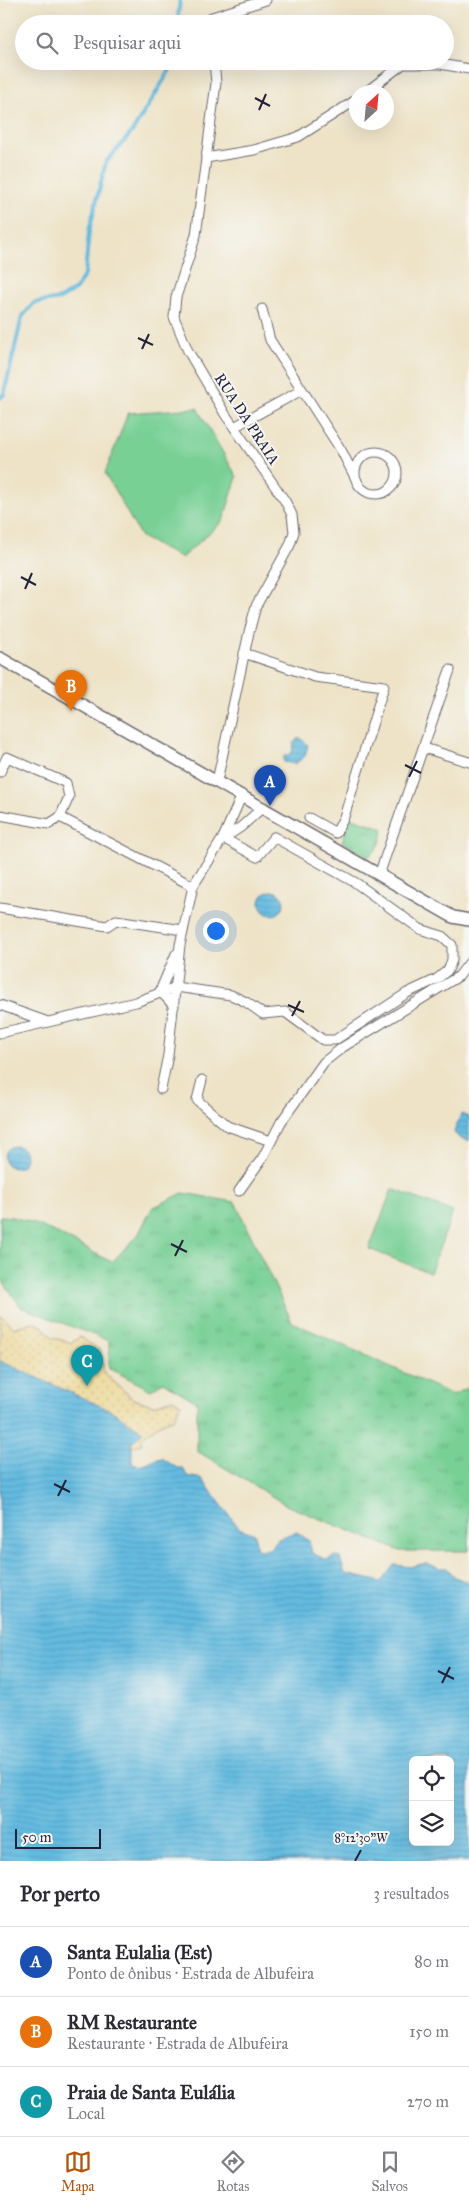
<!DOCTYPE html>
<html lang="pt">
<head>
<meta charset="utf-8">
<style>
  body { margin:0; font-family:"IM FELL Great Primer",serif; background:#f2f2f3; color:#2b2b33 }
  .controls { position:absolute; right:15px; bottom:15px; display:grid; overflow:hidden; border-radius:8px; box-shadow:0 5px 20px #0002 }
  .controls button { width:45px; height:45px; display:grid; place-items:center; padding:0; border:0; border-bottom:1px solid #e1e1e2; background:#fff; color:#2b2b33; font:25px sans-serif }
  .compass { position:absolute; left:349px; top:85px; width:45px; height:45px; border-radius:50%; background:#fff; box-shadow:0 5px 20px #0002; rotate:26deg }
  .scale { position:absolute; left:15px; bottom:12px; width:86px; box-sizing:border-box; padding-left:5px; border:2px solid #22223b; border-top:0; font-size:14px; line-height:18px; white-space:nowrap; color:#22223b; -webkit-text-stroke:4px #f6f6f2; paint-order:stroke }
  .you { position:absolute; left:215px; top:930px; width:18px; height:18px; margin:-12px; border:4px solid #fff; border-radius:50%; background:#1a73e8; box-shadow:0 0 0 8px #1a73e833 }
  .badge { display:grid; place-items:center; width:32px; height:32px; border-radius:50%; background:#b45309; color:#fff; font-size:16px; font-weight:700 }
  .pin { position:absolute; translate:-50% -41px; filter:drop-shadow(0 1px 2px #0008) }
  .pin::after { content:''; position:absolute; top:26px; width:18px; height:15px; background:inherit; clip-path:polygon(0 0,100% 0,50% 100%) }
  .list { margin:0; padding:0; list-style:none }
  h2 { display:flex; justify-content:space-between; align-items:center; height:65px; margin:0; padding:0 20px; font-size:21px }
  h2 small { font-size:16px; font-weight:400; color:#7c7c81 }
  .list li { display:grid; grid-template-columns:32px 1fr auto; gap:15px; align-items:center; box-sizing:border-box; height:70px; padding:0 20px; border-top:1px solid #e1e1e2 }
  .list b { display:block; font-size:19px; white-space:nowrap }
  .list p { margin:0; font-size:16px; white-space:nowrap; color:#7c7c81 }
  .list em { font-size:16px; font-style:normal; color:#7c7c81 }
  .icon { flex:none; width:28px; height:28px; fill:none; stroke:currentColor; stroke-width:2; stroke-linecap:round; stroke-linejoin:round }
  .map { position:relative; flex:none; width:469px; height:1861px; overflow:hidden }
  .search { position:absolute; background:#fff; box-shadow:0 5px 20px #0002; left:15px; right:15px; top:15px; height:55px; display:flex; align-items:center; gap:12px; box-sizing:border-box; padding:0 18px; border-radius:28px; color:#7c7c81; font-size:19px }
  .sheet { height:275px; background:#fff }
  nav { display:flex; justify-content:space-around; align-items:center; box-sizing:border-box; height:70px; border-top:1px solid #e1e1e2; background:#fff; font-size:14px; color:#7c7c81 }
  nav a { display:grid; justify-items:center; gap:2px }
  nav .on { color:#b45309 }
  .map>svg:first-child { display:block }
  .grass { fill:url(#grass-tufts); stroke:#4d7968 }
  .sand { fill:url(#sand-dots); stroke:#887e6c }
  .green { fill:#78d095; stroke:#4d7968 }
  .water { fill:url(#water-rules); stroke:#426e8e; fill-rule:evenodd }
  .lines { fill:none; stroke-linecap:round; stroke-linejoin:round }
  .stream { stroke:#63bbe0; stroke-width:4 }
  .minor-casing { stroke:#69666c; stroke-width:11 }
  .tertiary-casing { stroke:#69666c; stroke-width:14 }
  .minor { stroke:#fff; stroke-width:9 }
  .tertiary { stroke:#fff; stroke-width:11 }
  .ticks { fill:none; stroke:#22223b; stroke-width:2 }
  .labels { text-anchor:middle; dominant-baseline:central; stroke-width:4; stroke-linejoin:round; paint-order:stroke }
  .street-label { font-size:15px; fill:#22223b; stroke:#f6f6f2 }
  .ticks-label { font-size:12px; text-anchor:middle; fill:#22223b; stroke:#f6f6f2; stroke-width:4; stroke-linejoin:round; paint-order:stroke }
</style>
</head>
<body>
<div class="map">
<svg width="469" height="1861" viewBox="0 0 469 1861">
  <defs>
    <pattern id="grass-tufts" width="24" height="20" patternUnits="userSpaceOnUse" patternTransform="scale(1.25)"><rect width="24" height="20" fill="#78d095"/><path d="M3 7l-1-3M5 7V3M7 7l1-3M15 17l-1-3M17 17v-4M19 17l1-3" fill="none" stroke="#68b281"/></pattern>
    <pattern id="sand-dots" width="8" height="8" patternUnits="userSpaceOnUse" patternTransform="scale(1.25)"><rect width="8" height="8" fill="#eeda9e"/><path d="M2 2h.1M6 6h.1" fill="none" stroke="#ccbb89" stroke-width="1.8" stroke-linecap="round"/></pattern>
    <pattern id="water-rules" width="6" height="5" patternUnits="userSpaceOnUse" patternTransform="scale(1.25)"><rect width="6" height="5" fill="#63bbe0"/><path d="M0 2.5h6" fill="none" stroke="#56a0c1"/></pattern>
  </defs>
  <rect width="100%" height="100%" fill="#f6f6f2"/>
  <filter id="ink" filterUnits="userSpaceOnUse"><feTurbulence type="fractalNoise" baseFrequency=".02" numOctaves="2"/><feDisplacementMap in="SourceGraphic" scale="10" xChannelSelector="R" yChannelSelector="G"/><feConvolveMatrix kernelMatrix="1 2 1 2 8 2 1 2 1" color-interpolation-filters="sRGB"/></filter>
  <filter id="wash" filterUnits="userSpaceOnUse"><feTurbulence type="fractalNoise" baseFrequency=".0096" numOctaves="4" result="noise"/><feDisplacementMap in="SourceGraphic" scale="20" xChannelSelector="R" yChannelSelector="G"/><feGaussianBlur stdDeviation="1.12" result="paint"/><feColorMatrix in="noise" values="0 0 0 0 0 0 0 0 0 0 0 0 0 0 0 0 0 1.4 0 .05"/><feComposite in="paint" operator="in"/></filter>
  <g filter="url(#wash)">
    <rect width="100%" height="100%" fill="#eee3c7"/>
    <g class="grass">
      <path d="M349,817L383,828C382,842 379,849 368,857L342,842Z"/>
      <path d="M183,1193L235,1202L292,1322L453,1395L469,1387V1551H400L288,1506L197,1451V1402L163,1382L151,1390L109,1368V1341L21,1307L0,1277V1216C33,1216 81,1247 112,1262L138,1235L152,1208Z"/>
    </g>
    <path class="sand" d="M0,1315L14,1328L33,1322L42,1326L52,1337L71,1343L80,1337L101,1351L104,1373L133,1399L153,1405L173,1399L181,1404L173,1419C160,1422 151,1430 141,1439L142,1444L130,1447L132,1463L135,1466H141L149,1495L0,1393Z"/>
    <g class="green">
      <path d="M197,408L237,477L223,521L181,558L141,537L105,473L128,413Z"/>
      <path d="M392,1189L453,1212L430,1273L369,1249Z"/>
    </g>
    <g class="water">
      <path d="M299,737L308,745L305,756L295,764L284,762V756L292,753L294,743Z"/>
      <circle cx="272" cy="903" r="12"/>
      <path d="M461,1114L469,1117V1141L459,1138L454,1132Z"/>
      <circle cx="15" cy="1157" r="11"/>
      <path d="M0,1361L112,1411L143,1432L132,1443V1463C141,1470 151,1460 162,1458L177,1468H183L187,1476L202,1479L239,1528L255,1534L256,1547L259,1550L270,1549C272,1547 273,1544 274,1542C277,1538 293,1533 297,1532L309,1541L312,1553L327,1560L335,1556L340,1558L344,1571L347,1574L381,1582L394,1565L411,1567L425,1563L439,1568H447L455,1577L469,1583V1861H0ZM413,1760H450V1842H413Z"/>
    </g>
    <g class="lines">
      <g class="stream">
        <path d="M177,24L180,0"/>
        <path d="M0,398L4,394L22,317L34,303L60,299L76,289L85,274L89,231L106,162L132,132L170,70L171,61"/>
      </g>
    </g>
  </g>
  <g filter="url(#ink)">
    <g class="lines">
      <defs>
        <g id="minor">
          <path d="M212,24V17L266,0"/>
          <path d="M214,61L216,83L196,235L176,297L174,317L188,351L225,414L285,501L292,515L294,532L290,545L256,606L249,632L217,781"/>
          <path d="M366,92L403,64H440L469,69"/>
          <path d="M206,158L254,150L298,137L356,100"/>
          <path d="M262,309L270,340L341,450L358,483"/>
          <path d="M234,427L302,390"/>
          <circle cx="376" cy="473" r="21"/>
          <path d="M244,653L315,677L384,686L344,817L336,833L309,818"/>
          <path d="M424,748L469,762"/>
          <path d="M0,772L7,757L66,783L69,797L60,817"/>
          <path d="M0,815L49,824L60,817L193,886"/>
          <path d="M224,838L241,827L263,807"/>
          <path d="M379,875L450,670"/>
          <path d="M0,908L107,926L116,920L183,930"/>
          <path d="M0,1005L45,1021"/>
          <path d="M174,1006L160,991L176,954"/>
          <path d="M0,1033L136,1002L176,987L231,995L246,1002L263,1014L285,1012L323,1040H335L407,993L437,979L448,970L452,960V945L442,936L420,929L356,883L274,837L257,857L223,838"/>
          <path d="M202,1080L197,1100L227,1126L271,1141"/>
          <path d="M161,1089L168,1055L180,945L193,886L223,838L242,795"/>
          <path d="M239,1191L263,1157L281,1122L324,1062L343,1047L459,976L469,963"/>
        </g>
        <path id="tertiary" d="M0,658L425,901L453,917L469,920"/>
      </defs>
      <use href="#minor" class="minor-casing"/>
      <use href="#tertiary" class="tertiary-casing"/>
      <use href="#minor" class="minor"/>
      <use href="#tertiary" class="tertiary"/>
    </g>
  </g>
  <path class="ticks" d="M255,98L270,106M259,110L266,94M138,338L153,345M142,349L149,334M21,577L36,585M25,589L32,573M405,765L421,773M409,777L417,761M288,1005L304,1012M292,1016L300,1001M171,1244L187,1252M175,1256L183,1240M54,1484L70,1492M58,1496L66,1480M438,1671L454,1679M442,1683L450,1667M355,1861L361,1850"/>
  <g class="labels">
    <g class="street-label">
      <text transform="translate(247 419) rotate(57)">RUA DA PRAIA</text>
    </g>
  </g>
  <g class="ticks-label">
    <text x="361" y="1842">8°12'30"W</text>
  </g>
</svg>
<div class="controls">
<button><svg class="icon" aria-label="locate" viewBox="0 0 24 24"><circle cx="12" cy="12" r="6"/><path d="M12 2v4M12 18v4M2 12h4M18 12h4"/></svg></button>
<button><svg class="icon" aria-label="layers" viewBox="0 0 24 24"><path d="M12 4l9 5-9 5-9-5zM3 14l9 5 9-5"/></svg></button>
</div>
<svg class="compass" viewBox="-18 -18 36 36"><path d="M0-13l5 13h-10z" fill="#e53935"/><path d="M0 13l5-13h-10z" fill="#7c7c81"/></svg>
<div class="scale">50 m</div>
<div class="you"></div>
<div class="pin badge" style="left:270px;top:806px;background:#1a4fb4">A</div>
<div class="pin badge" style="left:71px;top:711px;background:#e8710a">B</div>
<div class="pin badge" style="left:87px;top:1386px;background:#0f9aa8">C</div>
<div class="search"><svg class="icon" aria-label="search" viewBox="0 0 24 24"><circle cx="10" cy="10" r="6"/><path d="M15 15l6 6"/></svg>Pesquisar aqui</div>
</div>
<section class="sheet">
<h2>Por perto<small>3 resultados</small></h2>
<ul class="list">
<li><span class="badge" style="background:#1a4fb4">A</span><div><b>Santa Eulalia (Est)</b><p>Ponto de ônibus · Estrada de Albufeira</p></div><em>80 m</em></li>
<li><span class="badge" style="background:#e8710a">B</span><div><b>RM Restaurante</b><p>Restaurante · Estrada de Albufeira</p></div><em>150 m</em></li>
<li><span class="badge" style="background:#0f9aa8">C</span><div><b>Praia de Santa Eulália</b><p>Local</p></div><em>270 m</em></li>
</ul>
</section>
<nav>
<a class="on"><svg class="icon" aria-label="map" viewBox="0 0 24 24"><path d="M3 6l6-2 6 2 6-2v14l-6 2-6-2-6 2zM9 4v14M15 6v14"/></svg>Mapa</a>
<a><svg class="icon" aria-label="directions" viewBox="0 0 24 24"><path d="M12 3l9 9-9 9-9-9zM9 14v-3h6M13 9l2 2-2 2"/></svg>Rotas</a>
<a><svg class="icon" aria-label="saved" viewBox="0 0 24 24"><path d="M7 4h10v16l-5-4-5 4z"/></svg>Salvos</a>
</nav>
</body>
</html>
